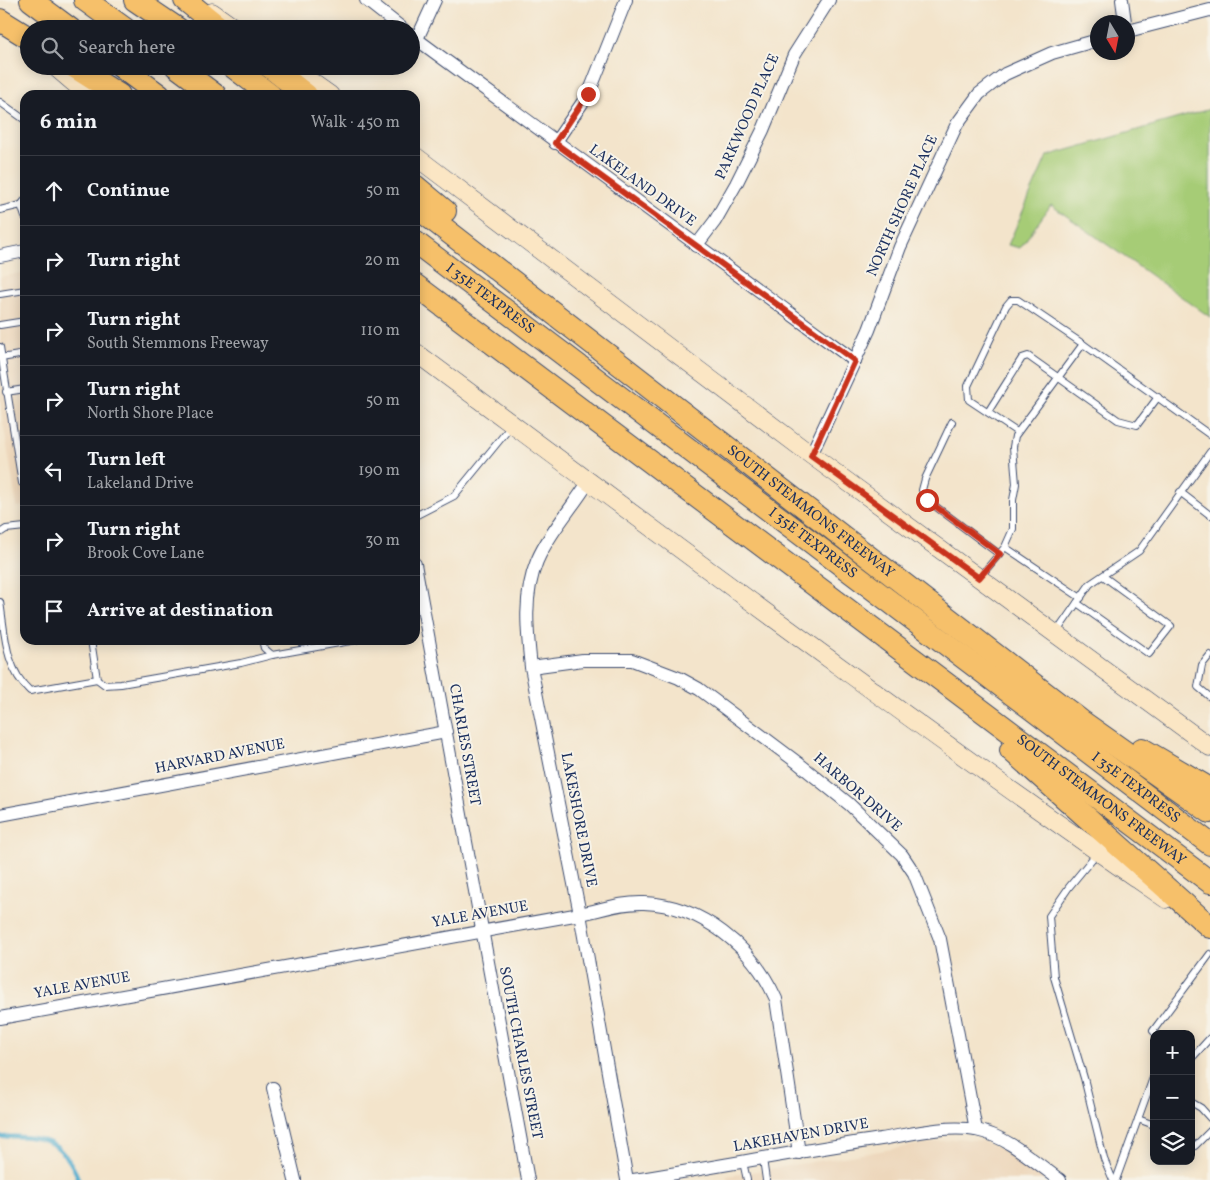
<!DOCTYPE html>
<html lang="en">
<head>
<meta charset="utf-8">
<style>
  body { margin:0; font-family:Vollkorn,serif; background:#242831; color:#f1f3f6 }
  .controls { position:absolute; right:15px; bottom:15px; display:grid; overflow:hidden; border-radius:10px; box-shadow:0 2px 12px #0003 }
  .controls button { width:45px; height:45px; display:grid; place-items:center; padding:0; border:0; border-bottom:1px solid #363941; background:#171b24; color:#f1f3f6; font:25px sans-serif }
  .compass { position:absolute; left:1090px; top:15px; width:45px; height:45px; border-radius:50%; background:#171b24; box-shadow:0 2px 12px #0003; rotate:170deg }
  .stop { position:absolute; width:15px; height:15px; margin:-11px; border:4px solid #c8321e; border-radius:50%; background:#fff }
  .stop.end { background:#c8321e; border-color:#fff; box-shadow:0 1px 5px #0008 }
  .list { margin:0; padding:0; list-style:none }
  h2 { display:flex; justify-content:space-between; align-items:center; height:65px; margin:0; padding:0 20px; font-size:21px }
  h2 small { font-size:16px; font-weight:400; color:#9ea1a6 }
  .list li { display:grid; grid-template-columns:32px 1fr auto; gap:15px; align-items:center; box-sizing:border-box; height:70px; padding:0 20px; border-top:1px solid #363941 }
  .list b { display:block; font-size:19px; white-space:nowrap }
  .list p { margin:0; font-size:16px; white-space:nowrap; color:#9ea1a6 }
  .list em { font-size:16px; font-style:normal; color:#9ea1a6 }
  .icon { flex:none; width:28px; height:28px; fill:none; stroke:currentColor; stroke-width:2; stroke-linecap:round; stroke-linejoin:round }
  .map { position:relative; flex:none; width:1210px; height:1180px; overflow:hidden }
  .search { position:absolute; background:#171b24; box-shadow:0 2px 12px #0003; left:20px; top:20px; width:400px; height:55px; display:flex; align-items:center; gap:12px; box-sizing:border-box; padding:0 18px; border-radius:28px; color:#9ea1a6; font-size:19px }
  .panel { position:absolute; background:#171b24; box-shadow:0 2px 12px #0003; left:20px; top:90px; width:400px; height:555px; border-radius:15px }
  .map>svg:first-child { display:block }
  .built { fill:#edd7bb }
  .green { fill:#a6cc76; stroke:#607e6a }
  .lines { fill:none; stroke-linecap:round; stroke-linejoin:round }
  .stream { stroke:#50acce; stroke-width:4 }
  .lane-casing { stroke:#3b4a6e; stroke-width:8 }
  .street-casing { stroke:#3b4a6e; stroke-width:14 }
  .secondary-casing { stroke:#3b4a6e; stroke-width:19 }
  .highway-casing { stroke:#3b4a6e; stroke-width:24 }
  .lane { stroke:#fff; stroke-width:6 }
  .street { stroke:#fff; stroke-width:12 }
  .secondary { stroke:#fbe6c4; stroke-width:18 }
  .highway { stroke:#f6c06b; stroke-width:22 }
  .route { stroke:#c8321e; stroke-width:6 }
  .labels { text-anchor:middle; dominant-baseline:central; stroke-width:4; stroke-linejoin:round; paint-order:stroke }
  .street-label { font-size:15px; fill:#1b2f5e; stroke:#f7f3e8 }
</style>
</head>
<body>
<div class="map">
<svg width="1210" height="1180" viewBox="0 0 1210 1180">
  <rect width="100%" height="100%" fill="#f7f3e8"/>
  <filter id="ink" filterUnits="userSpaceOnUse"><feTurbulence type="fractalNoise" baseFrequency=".02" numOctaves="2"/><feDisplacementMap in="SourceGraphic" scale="10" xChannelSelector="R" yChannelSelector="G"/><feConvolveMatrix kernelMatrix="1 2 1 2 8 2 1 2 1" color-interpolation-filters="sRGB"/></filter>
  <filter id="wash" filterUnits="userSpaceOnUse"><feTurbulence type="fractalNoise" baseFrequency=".0096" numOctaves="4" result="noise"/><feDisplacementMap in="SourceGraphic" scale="20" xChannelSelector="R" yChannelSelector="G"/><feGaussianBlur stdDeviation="1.12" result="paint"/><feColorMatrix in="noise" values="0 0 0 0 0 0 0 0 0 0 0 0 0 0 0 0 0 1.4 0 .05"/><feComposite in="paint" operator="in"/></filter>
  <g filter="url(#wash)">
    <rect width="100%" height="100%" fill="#f3e4cb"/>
    <g class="built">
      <path d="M25,272V506L17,507L0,403V277Z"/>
      <path d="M960,1138L982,1141L1007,1152L1045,1180H728L727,1176Z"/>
    </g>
    <path class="green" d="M1210,109V317L1051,205L1020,248L1008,245L1047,156Z"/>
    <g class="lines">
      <path class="stream" d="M0,1137C41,1134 63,1140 79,1180"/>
    </g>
  </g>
  <g filter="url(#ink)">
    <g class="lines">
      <defs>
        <g id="lane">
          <path d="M0,102L25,120"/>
          <path d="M25,200L21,205L25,217"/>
          <path d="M0,210L21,205"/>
          <path d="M0,294L25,290"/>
          <path d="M0,325L25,321"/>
          <path d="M0,347L22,483L25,485"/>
          <path d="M1,358L25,354"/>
          <path d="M6,392L25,389"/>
          <path d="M988,412L1022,358L1028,356L1118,420L1137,425L1158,397"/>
          <path d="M952,422L925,479L922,490L927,500L999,554"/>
          <path d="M1017,432L969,400L968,386L1006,306L1011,300H1018L1083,344"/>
          <path d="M1180,492L1210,515"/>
          <path d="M415,516L454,496L512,425"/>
          <path d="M0,533L6,529L25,527"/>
          <path d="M1005,547L1081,598"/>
          <path d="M979,578L1005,547L1013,529V500L1016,484L1013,447L1015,436L1083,344L1210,435"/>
          <path d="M0,602C5,633 5,669 30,691L97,679L91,640"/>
          <path d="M1077,603L1149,654L1171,626L1103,576"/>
          <path d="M1056,633L1090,584L1139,551L1210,452"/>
          <path d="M262,640L264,648L272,655L356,640"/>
          <path d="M1210,655L1202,665L1198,687L1210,697"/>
          <path d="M97,679L105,685L121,684L241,663L272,655"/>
          <path d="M1097,853L1069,887L1049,916L1054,977L1084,1078L1104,1159L1113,1180"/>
          <path d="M1156,1034L1153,1031L1210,954"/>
          <path d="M1191,1059L1210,1038"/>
          <path d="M1191,1102L1201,1108L1210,1118"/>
          <path d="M1138,1119L1154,1125"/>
          <path d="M1191,1143L1195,1146L1210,1131"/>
          <path d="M763,1159L766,1180"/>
          <path d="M743,1162L747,1180"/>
          <path d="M1116,1180L1154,1075"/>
        </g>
        <g id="street">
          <path d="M366,0L403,29"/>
          <path d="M1122,0L1125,22"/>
          <path d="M1128,31L1210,10"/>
          <path d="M411,35L855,361"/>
          <path d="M417,39L435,0"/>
          <path d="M555,143L589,93L626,0"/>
          <path d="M696,246L715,221L736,184L763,130L794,55L829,0"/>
          <path d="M0,256L25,251"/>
          <path d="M811,455L869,330L900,247L957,124L979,94L1005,74L1052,53L1098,40"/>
          <path d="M589,481C573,507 549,533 537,561C523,595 527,631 531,667L580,914L627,1180"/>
          <path d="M415,564L528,1180"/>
          <path d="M531,667L583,660H632L679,678L699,689L798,763L849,804L902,855L914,873L940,939L976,1130"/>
          <path d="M0,815L446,732"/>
          <path d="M0,1018L580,914C601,910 622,902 644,903C701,905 753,947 776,999L799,1153"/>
          <path d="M273,1088L295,1180"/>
          <path d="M633,1180C716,1167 798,1151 881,1139C911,1134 945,1125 976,1130C1007,1136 1035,1162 1060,1180"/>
        </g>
        <g id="secondary">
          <path d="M212,12L236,29"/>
          <path d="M54,66L88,95"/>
          <path d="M289,66L330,95"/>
          <path d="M415,156L811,455L1210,747"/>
          <path d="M415,352C664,537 911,723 1166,899"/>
        </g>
        <g id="highway">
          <path d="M31,0L70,29"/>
          <path d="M85,0L125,29"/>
          <path d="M135,0L178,29"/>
          <path d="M185,0L221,29"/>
          <path d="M0,20L29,38"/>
          <path d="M73,66L119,95"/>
          <path d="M120,66L159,95"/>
          <path d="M176,66L215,95"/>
          <path d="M232,66L270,95"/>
          <path d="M269,66L306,95"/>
          <path d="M415,186L445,211"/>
          <path id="s1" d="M415,206L1081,721L1210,812"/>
          <path id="s2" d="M415,242L1210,844"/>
          <path id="s3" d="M415,285L1210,882"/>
          <path d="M1142,749L1210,789"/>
          <path d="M1011,750L1210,927"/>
        </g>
      </defs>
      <use href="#lane" class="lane-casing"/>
      <use href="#street" class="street-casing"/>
      <use href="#secondary" class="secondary-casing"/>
      <use href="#highway" class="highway-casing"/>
      <use href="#lane" class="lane"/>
      <use href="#street" class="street"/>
      <use href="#secondary" class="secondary"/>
      <use href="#highway" class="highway"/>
    </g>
  </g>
  <g class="lines" filter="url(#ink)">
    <path class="route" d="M588,94L555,143L855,361L811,456L979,578L1000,554L927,500"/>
  </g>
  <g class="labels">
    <g class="street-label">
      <text transform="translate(748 117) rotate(-66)">PARKWOOD PLACE</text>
      <text transform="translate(642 186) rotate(36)">LAKELAND DRIVE</text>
      <text transform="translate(903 206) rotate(-66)">NORTH SHORE PLACE</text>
      <text stroke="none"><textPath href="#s2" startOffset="94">I 35E TEXPRESS</textPath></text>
      <text stroke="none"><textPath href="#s1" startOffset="500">SOUTH STEMMONS FREEWAY</textPath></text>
      <text stroke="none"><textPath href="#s2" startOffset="499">I 35E TEXPRESS</textPath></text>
      <text transform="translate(464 745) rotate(80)">CHARLES STREET</text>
      <text transform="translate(220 757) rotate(-11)">HARVARD AVENUE</text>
      <text stroke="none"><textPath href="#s2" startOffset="904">I 35E TEXPRESS</textPath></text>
      <text transform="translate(857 793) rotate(41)">HARBOR DRIVE</text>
      <text stroke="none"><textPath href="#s3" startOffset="858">SOUTH STEMMONS FREEWAY</textPath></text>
      <text transform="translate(578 820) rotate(79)">LAKESHORE DRIVE</text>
      <text transform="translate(480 915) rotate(-10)">YALE AVENUE</text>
      <text transform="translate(82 986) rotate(-10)">YALE AVENUE</text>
      <text transform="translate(520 1053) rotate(79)">SOUTH CHARLES STREET</text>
      <text transform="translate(801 1136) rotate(-10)">LAKEHAVEN DRIVE</text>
    </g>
  </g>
</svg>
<div class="controls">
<button>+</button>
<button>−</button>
<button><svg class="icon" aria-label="layers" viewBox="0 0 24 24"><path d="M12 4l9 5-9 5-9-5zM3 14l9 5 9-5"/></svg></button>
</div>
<svg class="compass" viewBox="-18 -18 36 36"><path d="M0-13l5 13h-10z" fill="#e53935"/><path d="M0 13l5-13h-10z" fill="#9ea1a6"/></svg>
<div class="stop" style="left:927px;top:500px"></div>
<div class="stop end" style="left:588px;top:94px"></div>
<div class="search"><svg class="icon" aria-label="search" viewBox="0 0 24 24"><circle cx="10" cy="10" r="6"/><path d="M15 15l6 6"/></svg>Search here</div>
<section class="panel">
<h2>6 min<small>Walk · 450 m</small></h2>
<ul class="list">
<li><svg class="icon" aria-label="ahead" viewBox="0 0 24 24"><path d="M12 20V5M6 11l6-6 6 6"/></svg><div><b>Continue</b></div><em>50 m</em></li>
<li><svg class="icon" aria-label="right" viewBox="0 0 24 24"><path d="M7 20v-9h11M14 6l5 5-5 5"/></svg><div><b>Turn right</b></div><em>20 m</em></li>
<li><svg class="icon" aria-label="right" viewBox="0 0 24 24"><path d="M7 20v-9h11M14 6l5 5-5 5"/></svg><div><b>Turn right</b><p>South Stemmons Freeway</p></div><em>110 m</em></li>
<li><svg class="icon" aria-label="right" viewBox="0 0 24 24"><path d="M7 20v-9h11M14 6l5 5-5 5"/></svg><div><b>Turn right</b><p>North Shore Place</p></div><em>50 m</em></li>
<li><svg class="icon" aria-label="left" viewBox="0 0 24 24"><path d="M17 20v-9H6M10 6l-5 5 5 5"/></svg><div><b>Turn left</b><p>Lakeland Drive</p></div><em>190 m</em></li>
<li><svg class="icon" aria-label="right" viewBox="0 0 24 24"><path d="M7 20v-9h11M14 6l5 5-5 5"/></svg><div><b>Turn right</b><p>Brook Cove Lane</p></div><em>30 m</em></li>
<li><svg class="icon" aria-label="arrive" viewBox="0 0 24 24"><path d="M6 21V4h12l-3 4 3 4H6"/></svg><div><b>Arrive at destination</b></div></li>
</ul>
</section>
</div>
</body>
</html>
